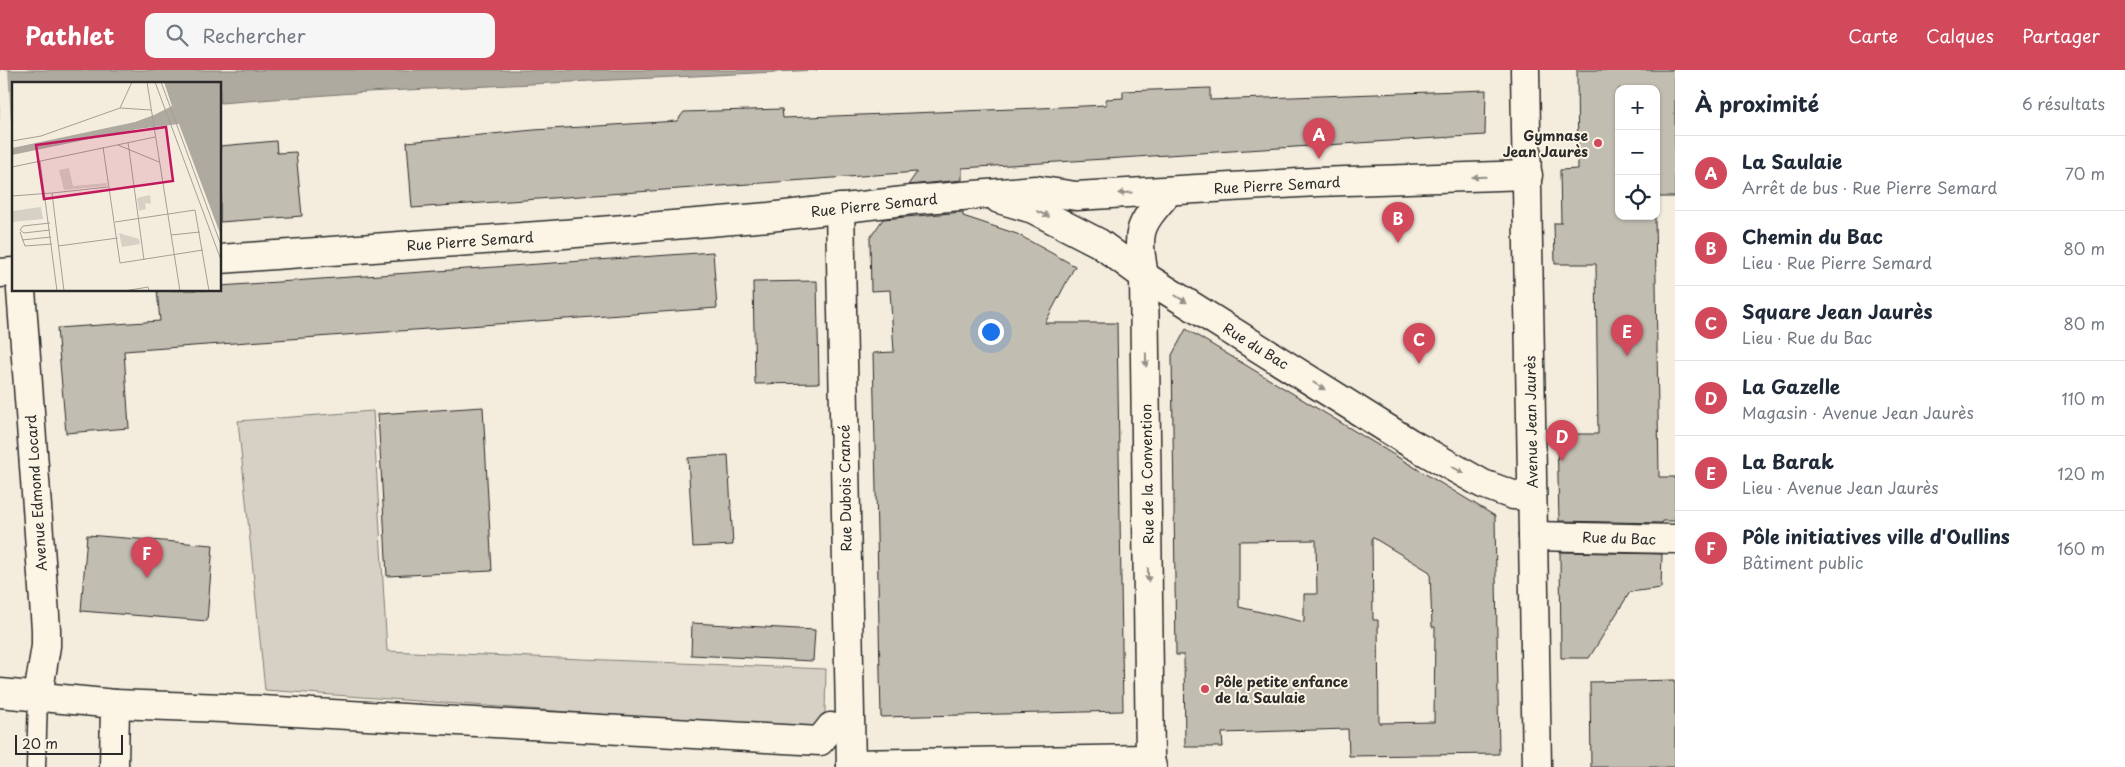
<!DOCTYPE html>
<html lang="fr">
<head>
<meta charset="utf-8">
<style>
  body { margin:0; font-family:"Playpen Sans",sans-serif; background:#f6f6f7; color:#1f2937 }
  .controls { position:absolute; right:15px; top:15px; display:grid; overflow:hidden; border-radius:10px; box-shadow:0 1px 4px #0004 }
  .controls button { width:45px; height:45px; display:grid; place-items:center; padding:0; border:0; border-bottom:1px solid #e0e1e3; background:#fff; color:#1f2937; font:25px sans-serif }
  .scale { position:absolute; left:15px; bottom:12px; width:108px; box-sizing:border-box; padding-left:5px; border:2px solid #2b2b2b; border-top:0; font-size:14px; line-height:18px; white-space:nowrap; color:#2b2b2b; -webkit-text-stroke:4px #fcf5e5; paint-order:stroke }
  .you { position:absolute; left:990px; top:261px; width:18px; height:18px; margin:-12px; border:4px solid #fff; border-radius:50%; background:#1a73e8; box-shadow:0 0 0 8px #1a73e833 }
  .badge { display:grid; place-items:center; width:32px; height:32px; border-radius:50%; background:#d1495b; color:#fff; font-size:16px; font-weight:700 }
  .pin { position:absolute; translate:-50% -41px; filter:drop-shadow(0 1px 2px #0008) }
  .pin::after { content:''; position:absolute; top:26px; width:18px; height:15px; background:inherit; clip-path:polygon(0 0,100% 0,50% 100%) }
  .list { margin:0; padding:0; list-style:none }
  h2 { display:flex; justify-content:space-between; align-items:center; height:65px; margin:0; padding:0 20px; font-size:21px }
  h2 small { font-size:16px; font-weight:400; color:#747a83 }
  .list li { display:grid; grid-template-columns:32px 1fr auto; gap:15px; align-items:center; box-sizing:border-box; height:75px; padding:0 20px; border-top:1px solid #e0e1e3 }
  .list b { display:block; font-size:19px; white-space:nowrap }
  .list p { margin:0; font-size:16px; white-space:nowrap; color:#747a83 }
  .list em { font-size:16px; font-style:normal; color:#747a83 }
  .icon { flex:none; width:28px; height:28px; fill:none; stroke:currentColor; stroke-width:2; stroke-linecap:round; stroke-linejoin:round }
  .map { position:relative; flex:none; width:1675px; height:697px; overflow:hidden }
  header { display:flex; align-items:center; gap:30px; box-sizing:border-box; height:70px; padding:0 25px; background:#d1495b; color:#fff }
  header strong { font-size:24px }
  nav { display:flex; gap:28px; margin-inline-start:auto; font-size:18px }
  .search { width:350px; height:45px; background:#f6f6f7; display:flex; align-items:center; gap:12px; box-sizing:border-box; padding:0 18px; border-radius:10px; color:#747a83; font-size:19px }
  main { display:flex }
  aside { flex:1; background:#fff }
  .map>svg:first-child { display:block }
  .green { fill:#d6d1c4; stroke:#807e78 }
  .water { fill:#afaaa0; stroke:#7a7771 }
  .pier { fill:#f4edde }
  .building { fill:#c2bdb1; stroke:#2b2b2b; fill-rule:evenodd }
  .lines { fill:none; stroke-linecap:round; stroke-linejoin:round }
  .lane-casing { stroke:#2b2b2b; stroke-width:21 }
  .street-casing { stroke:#2b2b2b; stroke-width:31 }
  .secondary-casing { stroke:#2b2b2b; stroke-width:31 }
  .lane { stroke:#fcf5e5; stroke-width:18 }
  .street { stroke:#fcf5e5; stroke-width:28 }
  .secondary { stroke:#fcf5e5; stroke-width:28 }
  .oneway { fill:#949088 }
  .poi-dot { fill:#d1495b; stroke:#fcf5e5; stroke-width:2 }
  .labels { text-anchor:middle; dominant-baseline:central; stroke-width:4; stroke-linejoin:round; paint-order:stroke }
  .poi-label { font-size:14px; font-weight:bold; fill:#2b2b2b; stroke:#fcf5e5; text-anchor:end }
  .street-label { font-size:14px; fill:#2b2b2b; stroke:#fcf5e5 }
  .inset-road { fill:none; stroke:#a49f96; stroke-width:1 }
  .view { fill:#c2185b; fill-opacity:0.15; stroke:#c2185b; stroke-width:2.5 }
  .inset-edge { fill:none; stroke:#2b2b2b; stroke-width:2.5 }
</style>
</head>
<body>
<header>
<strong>Pathlet</strong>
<div class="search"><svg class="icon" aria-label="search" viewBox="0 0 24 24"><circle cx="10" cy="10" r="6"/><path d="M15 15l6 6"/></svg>Rechercher</div>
<nav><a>Carte</a><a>Calques</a><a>Partager</a></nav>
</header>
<main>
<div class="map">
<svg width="1675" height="697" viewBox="0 0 1675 697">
  <rect width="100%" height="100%" fill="#f4edde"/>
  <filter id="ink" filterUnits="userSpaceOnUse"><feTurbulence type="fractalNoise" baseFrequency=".02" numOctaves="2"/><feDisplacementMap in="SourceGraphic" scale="10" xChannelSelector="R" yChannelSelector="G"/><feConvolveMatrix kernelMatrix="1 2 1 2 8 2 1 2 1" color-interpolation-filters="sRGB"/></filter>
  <g filter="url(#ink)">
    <path class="green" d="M373,341L387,581L826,599L825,643L819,660L265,620L238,351Z"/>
    <path class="water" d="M0,0H817L367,22L220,33V14H14V49L0,50Z"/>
    <path class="pier" d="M0,0H8L11,52L0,53Z"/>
    <g class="building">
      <path d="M1577,0H1675V127H1656V19H1619V146H1655L1659,407H1675V451H1662V453L1559,451L1557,364H1598L1596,194H1555L1554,153H1561L1560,100L1578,99Z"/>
      <path d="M1210,18V30L1486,20L1485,65L962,98V110L908,115L917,102L412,138L407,72L534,60L677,51L684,42L782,39L783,48L1039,38L1106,35V29L1123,28V21Z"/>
      <path d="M276,71L277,83L296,82L302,146L220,152V76Z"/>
      <path d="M963,142V146L1017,164L1075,196L1045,253H1117L1123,641L881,647L873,283L894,282L890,220L871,221L870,168L883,149Z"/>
      <path d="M713,182L717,238L124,281L129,358L66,363L57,258L160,251L157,220H220V216Z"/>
      <path d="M817,211L819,313L755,314L753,212Z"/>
      <path d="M1186,259L1495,446L1499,684L1349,686L1348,659L1222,663L1223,677H1185L1184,585H1176L1172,285ZM1372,467L1430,502L1432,557H1435L1434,652L1379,653L1378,550H1373ZM1316,470L1317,524H1304V552L1239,537V471Z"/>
      <path d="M483,337L492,501L387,506L378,344Z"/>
      <path d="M728,385L733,475L693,477L688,388Z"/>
      <path d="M87,465L213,475L207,551L81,541Z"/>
      <path d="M1560,482L1662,484L1661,518L1630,522L1589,588H1561Z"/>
      <path d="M692,553L815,560L813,591L691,585Z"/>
      <path d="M1675,610V697H1591L1590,612Z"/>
    </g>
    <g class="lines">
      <defs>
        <path id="lane" d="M36,697L38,626"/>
        <g id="street">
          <path d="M999,129L1033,139L1099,173L1144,206L1410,373L1483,414L1513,425L1532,426"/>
          <path d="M840,138L851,697"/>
          <path d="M220,189L552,165L769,147L912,130L1036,120L1076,126L1317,112L1528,105"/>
          <path d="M0,203L14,202"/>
          <path d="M21,220L46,559V576L38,626"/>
          <path d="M1533,466L1675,469"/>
          <path d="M115,634L223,638L820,671L831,657"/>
          <path d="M851,694L1150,689"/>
          <path d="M1152,697L1150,689L1144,206C1136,159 1138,157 1169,121"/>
        </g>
        <g id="secondary">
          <path d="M1525,0L1537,697"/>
          <path d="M0,623L115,634L114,697"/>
        </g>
      </defs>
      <use href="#lane" class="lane-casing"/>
      <use href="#street" class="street-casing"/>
      <use href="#secondary" class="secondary-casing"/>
      <use href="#lane" class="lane"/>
      <use href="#street" class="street"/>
      <use href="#secondary" class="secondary"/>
    </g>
    <defs><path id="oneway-solid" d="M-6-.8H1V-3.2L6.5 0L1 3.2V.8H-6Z" transform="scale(1.25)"/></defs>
    <g class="oneway">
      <use href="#oneway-solid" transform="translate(1479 107) rotate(178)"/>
      <use href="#oneway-solid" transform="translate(1125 123) rotate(177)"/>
      <use href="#oneway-solid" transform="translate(1043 144) rotate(25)"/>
      <use href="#oneway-solid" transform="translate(1181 229) rotate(32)"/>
      <use href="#oneway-solid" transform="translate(1146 290) rotate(89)"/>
      <use href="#oneway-solid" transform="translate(1319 316) rotate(32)"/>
      <use href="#oneway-solid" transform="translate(1458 400) rotate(29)"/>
      <use href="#oneway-solid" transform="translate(1148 505) rotate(89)"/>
    </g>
  </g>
  <g class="poi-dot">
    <circle cx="1598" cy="73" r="5"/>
    <circle cx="1205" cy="619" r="5"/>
  </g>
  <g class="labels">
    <g class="poi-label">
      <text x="1588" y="65">Gymnase<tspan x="1588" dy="16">Jean Jaurès</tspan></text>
      <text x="1215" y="611" text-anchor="start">Pôle petite enfance<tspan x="1215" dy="16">de la Saulaie</tspan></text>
    </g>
    <g class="street-label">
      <text transform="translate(1277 115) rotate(-3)">Rue Pierre Semard</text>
      <text transform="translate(874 135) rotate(-6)">Rue Pierre Semard</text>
      <text transform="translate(470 171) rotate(-4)">Rue Pierre Semard</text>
      <text transform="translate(1256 276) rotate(32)">Rue du Bac</text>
      <text transform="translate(1531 352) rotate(-91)">Avenue Jean Jaurès</text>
      <text transform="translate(1147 404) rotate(-91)">Rue de la Convention</text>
      <text transform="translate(845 418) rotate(-91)">Rue Dubois Crancé</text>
      <text transform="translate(36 423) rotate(-94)">Avenue Edmond Locard</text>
      <text transform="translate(1619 468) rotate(2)">Rue du Bac</text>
    </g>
  </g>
  <g transform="translate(12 12)">
    <rect width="209" height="209" fill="#f4edde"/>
    <path d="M57,86L61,104L95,101V104L52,108L47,88ZM138,113L139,122L133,121L134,127L127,129L125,116ZM29,125L31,137L0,140V129ZM107,151L127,157L128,162L110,165Z" fill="#d6d1c4"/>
    <path d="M152,0H209V154L167,42L126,47L0,73V66L123,40L142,33L160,24Z" fill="#afaaa0"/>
    <path class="inset-road" d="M135,0L168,209M143,0L209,178M149,0L209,163M108,26L139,28M0,59L29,54L108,26L120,0M116,60L132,178M106,63L147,80M91,65L108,181L191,168M28,79L45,209M0,85L143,55M98,108L121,104M40,111L96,105M0,114L40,111L52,209M103,140L183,128L197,209M38,141L11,144L8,148L12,151L38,148M8,150L13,164L40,162M159,153L188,150M10,158L39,155M46,164L106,156M112,209L136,205L137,209"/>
    <path class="view" d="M154,45L161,99L32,117L24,63Z"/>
    <rect width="209" height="209" class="inset-edge"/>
  </g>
</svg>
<div class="controls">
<button>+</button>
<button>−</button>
<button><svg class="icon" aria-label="locate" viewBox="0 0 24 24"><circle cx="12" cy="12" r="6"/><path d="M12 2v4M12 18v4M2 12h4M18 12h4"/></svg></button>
</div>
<div class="scale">20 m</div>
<div class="you"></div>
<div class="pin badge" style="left:1319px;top:89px">A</div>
<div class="pin badge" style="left:1398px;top:173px">B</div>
<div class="pin badge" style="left:1419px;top:294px">C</div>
<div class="pin badge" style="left:1562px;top:391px">D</div>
<div class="pin badge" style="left:1627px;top:286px">E</div>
<div class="pin badge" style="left:147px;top:508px">F</div>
</div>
<aside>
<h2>À proximité<small>6 résultats</small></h2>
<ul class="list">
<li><span class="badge">A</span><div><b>La Saulaie</b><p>Arrêt de bus · Rue Pierre Semard</p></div><em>70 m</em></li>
<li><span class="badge">B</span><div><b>Chemin du Bac</b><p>Lieu · Rue Pierre Semard</p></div><em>80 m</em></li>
<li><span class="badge">C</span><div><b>Square Jean Jaurès</b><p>Lieu · Rue du Bac</p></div><em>80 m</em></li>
<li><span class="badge">D</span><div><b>La Gazelle</b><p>Magasin · Avenue Jean Jaurès</p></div><em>110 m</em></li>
<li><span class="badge">E</span><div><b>La Barak</b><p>Lieu · Avenue Jean Jaurès</p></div><em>120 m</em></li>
<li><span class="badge">F</span><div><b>Pôle initiatives ville d'Oullins</b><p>Bâtiment public</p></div><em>160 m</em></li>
</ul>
</aside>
</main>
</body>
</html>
